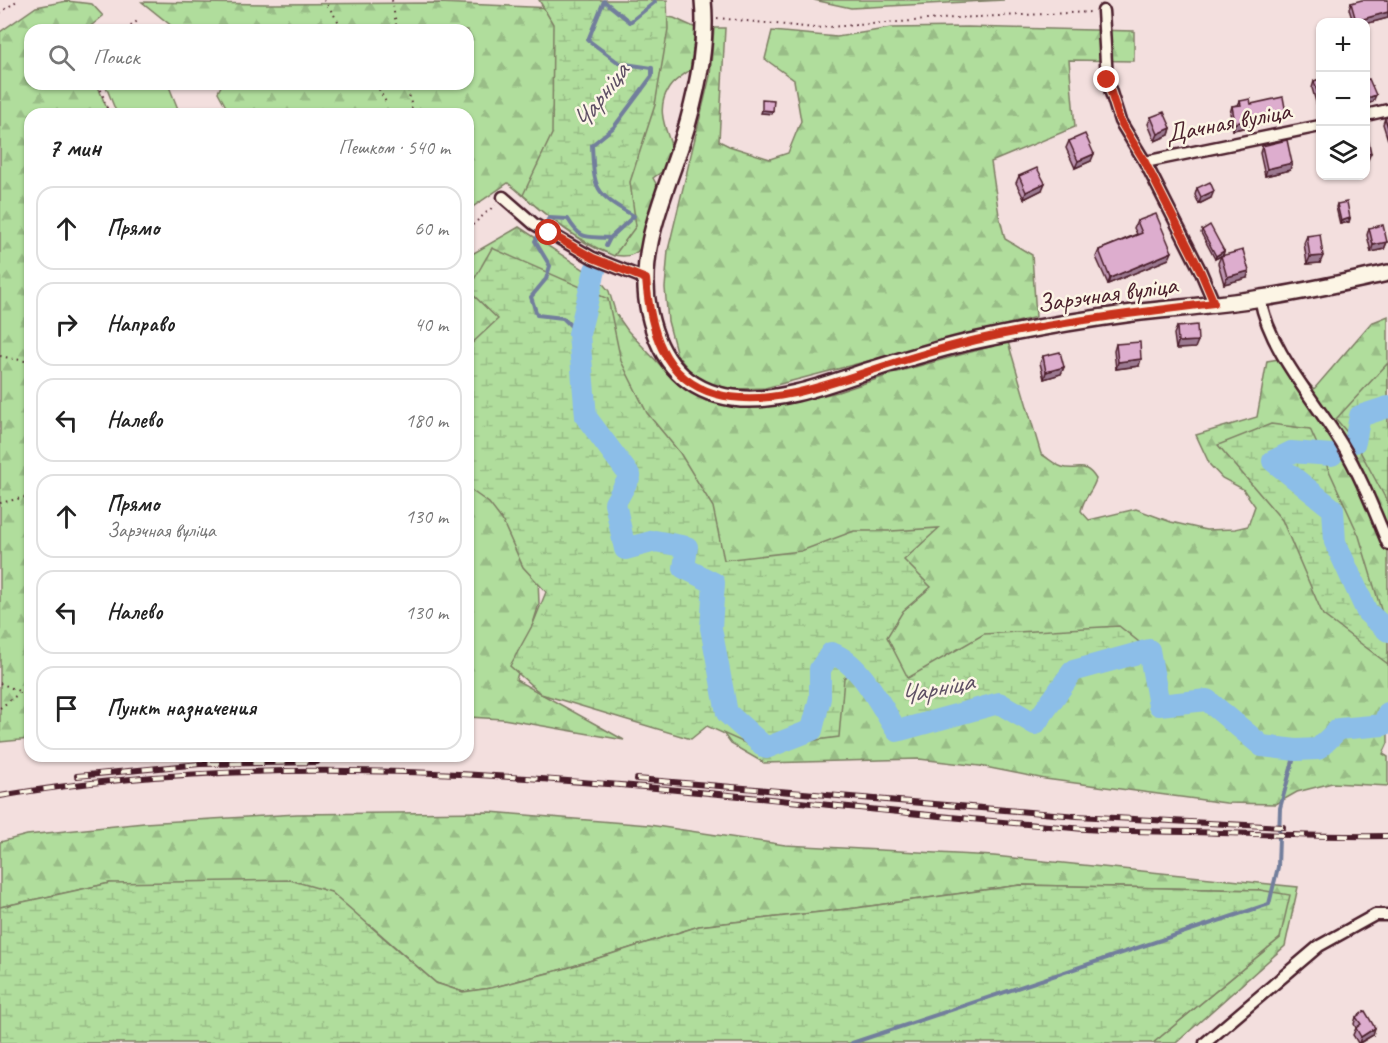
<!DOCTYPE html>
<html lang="ru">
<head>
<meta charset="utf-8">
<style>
  body { margin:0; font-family:Caveat,sans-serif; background:#f6f6f6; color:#222 }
  .controls { position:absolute; right:18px; top:18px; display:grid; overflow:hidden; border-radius:12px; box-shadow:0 2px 4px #0004 }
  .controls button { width:54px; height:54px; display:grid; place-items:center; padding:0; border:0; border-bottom:2px solid #e0e0e0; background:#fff; color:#222; font:30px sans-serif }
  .stop { position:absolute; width:18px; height:18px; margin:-14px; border:4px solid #c8321e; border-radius:50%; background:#fff }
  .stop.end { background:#c8321e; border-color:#fff; box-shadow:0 2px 6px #0008 }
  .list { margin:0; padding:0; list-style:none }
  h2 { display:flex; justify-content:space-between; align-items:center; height:78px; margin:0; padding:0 24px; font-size:26px }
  h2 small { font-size:20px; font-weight:400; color:#767676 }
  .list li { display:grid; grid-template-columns:39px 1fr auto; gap:18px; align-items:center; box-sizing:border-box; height:84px; margin:0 12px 12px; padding:0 12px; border:2px solid #e0e0e0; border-radius:18px }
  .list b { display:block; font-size:22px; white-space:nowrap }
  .list p { margin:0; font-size:20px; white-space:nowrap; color:#767676 }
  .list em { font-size:20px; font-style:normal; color:#767676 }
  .icon { flex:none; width:33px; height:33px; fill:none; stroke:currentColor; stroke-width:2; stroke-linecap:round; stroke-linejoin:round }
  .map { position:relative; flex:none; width:1388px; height:1043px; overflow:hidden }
  .search { position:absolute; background:#fff; box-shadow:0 2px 4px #0004; left:24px; top:24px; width:450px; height:66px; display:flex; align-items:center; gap:15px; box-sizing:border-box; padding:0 21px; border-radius:18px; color:#767676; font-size:22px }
  .panel { position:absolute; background:#fff; box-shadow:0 2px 4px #0004; left:24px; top:108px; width:450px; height:654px; border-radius:18px }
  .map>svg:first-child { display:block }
  .forest { fill:url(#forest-firs); stroke:#7d7e64; stroke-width:1.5 }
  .wetland { fill:url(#wetland-marsh); stroke:#7d7e64; stroke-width:1.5 }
  .pitch { fill:#b0dd9c; stroke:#7d7e64; stroke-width:1.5 }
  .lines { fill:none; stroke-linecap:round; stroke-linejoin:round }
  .stream { stroke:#727e9c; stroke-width:4 }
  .river { stroke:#8cbee8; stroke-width:22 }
  .street-casing { stroke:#4a1f2b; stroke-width:15 }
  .secondary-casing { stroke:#4a1f2b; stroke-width:20 }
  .path { stroke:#4a1f2b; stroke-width:2; stroke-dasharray:1.5 4.5; stroke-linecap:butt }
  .street { stroke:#fcf5e5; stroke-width:10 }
  .secondary { stroke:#fcf5e5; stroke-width:15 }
  .rail-casing { stroke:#4a1f2b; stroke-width:6 }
  .rail { stroke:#fcf5e5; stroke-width:4; stroke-dasharray:11; stroke-linecap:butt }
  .wall { fill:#be95b1; stroke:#4a1f2b; stroke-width:1.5 }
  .shaded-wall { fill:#9b7990; stroke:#4a1f2b; stroke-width:1.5 }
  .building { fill:#ddadce; stroke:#4a1f2b; stroke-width:1.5 }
  .route { stroke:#c8321e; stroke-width:8 }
  .labels { text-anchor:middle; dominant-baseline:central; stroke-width:5; stroke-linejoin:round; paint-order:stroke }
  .street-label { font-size:26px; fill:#4a1f2b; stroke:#fcf5e5 }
  .water-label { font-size:27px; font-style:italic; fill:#5e4f64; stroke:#fcf5e5 }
</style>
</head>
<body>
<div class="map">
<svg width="1388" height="1043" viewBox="0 0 1388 1043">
  <defs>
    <pattern id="forest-firs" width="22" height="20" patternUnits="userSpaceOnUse" patternTransform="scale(1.5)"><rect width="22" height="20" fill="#b0dd9c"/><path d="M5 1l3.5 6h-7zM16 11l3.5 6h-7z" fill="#99bd87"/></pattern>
    <pattern id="wetland-marsh" width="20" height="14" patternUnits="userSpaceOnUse" patternTransform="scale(1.5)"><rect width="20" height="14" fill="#b0dd9c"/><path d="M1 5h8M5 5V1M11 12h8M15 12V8" fill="none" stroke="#99bd87"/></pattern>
  </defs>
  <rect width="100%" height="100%" fill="#f3dfde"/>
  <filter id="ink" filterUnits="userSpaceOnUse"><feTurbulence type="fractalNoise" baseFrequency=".0167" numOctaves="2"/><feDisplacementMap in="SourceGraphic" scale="12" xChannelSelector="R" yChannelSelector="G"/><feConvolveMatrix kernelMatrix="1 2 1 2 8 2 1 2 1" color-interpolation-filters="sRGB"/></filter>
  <g filter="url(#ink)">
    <g class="forest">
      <path d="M814,0H1004L851,8Z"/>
      <path d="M67,1L92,4L103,16L86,30H30V84H97L109,114H30V739L0,742V32L36,7Z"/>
      <path d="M142,2L268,4L439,3L578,9L600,7L674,18L696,28L694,67C687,73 674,80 669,88C649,118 681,147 671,164C667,170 658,174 653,178L661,193C655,210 652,236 640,249C612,280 530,200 508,183L468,210V114H230L218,92L222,84H468V30H186L173,27Z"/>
      <path d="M967,27L1134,31V61L1069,60L1075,127L991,162L999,215L1005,239L1032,255L1036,317L765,388L736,389L713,386L694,376L677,355L668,321L665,288L668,250L710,76L714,28H725L719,141L729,146L770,159L788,153L801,121L794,80L765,59L772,31L837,37L891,28Z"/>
      <path d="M519,227L600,280L609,291L616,314L628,331L679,385L706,401L737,406H760L797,401L838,392L904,370L1008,342L1041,454C1048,458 1055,465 1062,467C1078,472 1084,460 1096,479C1092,493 1084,496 1081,511L1089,520L1136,509L1171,522L1206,530L1235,529L1248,526L1255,506L1243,489L1222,478L1210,465L1196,435L1257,417L1267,361L1285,358L1314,389L1371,323L1388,316V743L1383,754L1388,757V786L1332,783L1297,792L1276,804L1226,803L1045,779L980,766L919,759L764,763L731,744L715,722L536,525L539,604L516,680L624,740L503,719L468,717V264L472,254Z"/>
      <path d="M490,812L649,825L785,845L994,856L1298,887L1285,946L1176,1043H1153L1280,938L1260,890L1020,885L856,908L699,926L567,968L491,988L463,992L436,983L370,925L110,883L0,907V842L27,835L144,823L297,814Z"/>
    </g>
    <g class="wetland">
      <path d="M539,0H667L668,29L655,105L630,182L636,226L614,256C578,240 552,221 523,195L552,134L553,24Z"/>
      <path d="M492,248L608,299L621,361L647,413L680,453L713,507L724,560L801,551L854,531H891L939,528L904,560L931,587L903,611L887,637L908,678L984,634L1119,626L1149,650L1073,671L1035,724L999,703L897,731L856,669L844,678L839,737L756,748L707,726L691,739L541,694L510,666L533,624L546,592L523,567L502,520L489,503L468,488V347L498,319L468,290Z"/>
      <path d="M1388,363V503L1355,442L1336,419Z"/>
      <path d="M1271,424L1310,429L1359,536L1388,633V664L1323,615L1282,520L1218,445Z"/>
      <path d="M290,880L331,892L436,983L463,992L491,988L567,968L699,926L856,908L1020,885L1260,890L1290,895L1280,938L1153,1043H0V907L110,883Z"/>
    </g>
    <path class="pitch" d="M105,84H168L180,114H117Z"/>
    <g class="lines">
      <g class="stream">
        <path d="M606,246L610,238L634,216C594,193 594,190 592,145L614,127L652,76V68L619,63L588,40L604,1L630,22L655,2L654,0"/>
        <path d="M579,334L563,318L537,315L531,297L546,279L550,266L535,241L549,218L568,219C581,241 587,236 610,238"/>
        <path d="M852,1043L1269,904L1278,867L1280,808L1296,750"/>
      </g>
      <g class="river">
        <path d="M595,270L579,334L586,417L630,476L615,503L625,549L655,541L687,547L684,568L714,583L711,628L727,713L766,748L812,730L820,698V669L831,653C861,663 880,705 897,731L999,703L1035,724L1073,671L1149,650L1159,705L1207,700L1262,746L1296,750L1318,749L1339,729L1383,725L1388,713"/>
        <path d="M1355,442L1360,416L1388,407"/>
        <path d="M1332,455L1291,452L1273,461L1333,509L1335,542L1367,612L1388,631"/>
      </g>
      <defs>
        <g id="street">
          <path d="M1103,11L1107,80L1120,121L1145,162L1200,270L1214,303"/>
          <path d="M1366,115L1388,110"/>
          <path d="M1145,162L1320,126"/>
          <path d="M503,197L534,224L593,258L646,279"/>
          <path d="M1260,298C1269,350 1314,399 1341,443C1360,474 1374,510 1388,544"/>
          <path d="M1205,1043L1319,946L1375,915H1388"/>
        </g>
        <path id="secondary" d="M703,0C707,41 699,82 688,122C671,183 635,246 649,312C659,359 684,391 733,398C774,404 826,385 864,372C902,360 940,348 978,340C1029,329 1081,320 1133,313C1176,308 1219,305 1261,298C1304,292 1346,282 1388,273"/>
      </defs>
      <use href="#street" class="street-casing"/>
      <use href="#secondary" class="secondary-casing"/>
      <g class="path">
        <path d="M324,0L344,30"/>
        <path d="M392,0L397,30"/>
        <path d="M0,13L18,0"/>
        <path d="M717,18L815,28L955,18L1091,12"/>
        <path d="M126,30L140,19"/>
        <path d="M99,84L109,114"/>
        <path d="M376,84L387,104"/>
        <path d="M407,84L413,113"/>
        <path d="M468,229L495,205"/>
        <path d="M0,356L30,362"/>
        <path d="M0,503L30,496"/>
        <path d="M0,683L21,692"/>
        <path d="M0,708L30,685"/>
      </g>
      <use href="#street" class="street"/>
      <use href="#secondary" class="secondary"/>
      <defs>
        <g id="rail">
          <path d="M77,776L200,764L317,762"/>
          <path d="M637,779L1077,816L1283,827"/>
          <path d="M0,796C356,735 717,800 1073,828C1113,832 1153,831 1192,832C1258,834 1323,837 1388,836"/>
        </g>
      </defs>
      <use href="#rail" class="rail-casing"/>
      <use href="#rail" class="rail"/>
    </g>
    <g class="wall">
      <path d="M1388,0V18L1365,24V22H1353L1349,9L1351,3Z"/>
      <path d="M1320,79V116L1312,88L1314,81Z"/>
      <path d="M1240,101L1251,104L1286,113L1283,120L1233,130L1230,113L1232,106L1238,105Z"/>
      <path d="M1151,117L1171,128L1169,135L1155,141L1148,124Z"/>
      <path d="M1388,117V140L1383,124L1385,118Z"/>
      <path d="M1069,141L1091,161L1075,168L1066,148Z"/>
      <path d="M1262,146L1290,170L1265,176L1260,153Z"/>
      <path d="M1019,176L1042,190L1024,199L1016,183Z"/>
      <path d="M1197,188L1211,198L1199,204L1195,195Z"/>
      <path d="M1337,204L1350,218L1349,222L1340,224L1336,207Z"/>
      <path d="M1137,221L1169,259L1108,284L1096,257L1099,250L1137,234L1134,228Z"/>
      <path d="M1369,228L1387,242L1384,249L1371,252L1367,235Z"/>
      <path d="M1202,230L1224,251L1223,255L1215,259L1201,233Z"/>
      <path d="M1307,236L1320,263L1307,264L1304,243Z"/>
      <path d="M1221,256L1247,278L1224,284L1218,263Z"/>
      <path d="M1177,327L1195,348L1176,349L1174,334Z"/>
      <path d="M1116,344L1139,366L1116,369L1114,351Z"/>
      <path d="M1043,356L1064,367L1061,374L1044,379L1040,363Z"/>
      <path d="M1356,1017L1373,1035L1360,1043H1358L1353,1035L1356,1028L1354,1024Z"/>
    </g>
    <g class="shaded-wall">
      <path d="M1388,12V18L1365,24V22H1356V21Z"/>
      <path d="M1376,95L1373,102L1365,105V99Z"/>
      <path d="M762,110L773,111L772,114L761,113Z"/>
      <path d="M1286,113L1283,120L1233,130L1235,123Z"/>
      <path d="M1171,128L1169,135L1155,141L1158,134Z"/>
      <path d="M1371,153L1368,160L1365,161V154Z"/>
      <path d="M1094,154L1091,161L1075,168L1078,161Z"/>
      <path d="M1292,163L1290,170L1265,176L1267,169Z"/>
      <path d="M1045,183L1042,190L1024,199L1026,192Z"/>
      <path d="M1214,191L1211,198L1199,204L1201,197Z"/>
      <path d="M1350,218L1349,222L1340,224L1341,221Z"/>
      <path d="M1387,242L1384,249L1371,252L1373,245Z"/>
      <path d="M1224,251L1223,255L1215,259L1216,256Z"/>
      <path d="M1172,252L1169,259L1108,284L1110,278Z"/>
      <path d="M1323,256L1320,263L1307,264L1310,257Z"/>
      <path d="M1249,271L1247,278L1224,284L1227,277Z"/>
      <path d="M1198,341L1195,348L1176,349L1178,342Z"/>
      <path d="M1141,359L1139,366L1116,369L1118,362Z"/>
      <path d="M1064,367L1061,374L1044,379L1046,372Z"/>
      <path d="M1375,1028L1373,1035L1359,1043L1361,1037Z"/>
    </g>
    <g class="building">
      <path d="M1362,0H1388V12L1356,21L1351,3Z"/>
      <path d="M1320,79V102L1314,81Z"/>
      <path d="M1369,79L1376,95L1365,99V80Z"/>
      <path d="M1283,97L1286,113L1235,123L1232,106L1241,105L1240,101L1250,99L1251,104Z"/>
      <path d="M762,99L774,100L773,111L762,110Z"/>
      <path d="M1164,112L1171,128L1158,134L1151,117Z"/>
      <path d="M1388,117V128L1385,118Z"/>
      <path d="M1085,134L1094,154L1078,161L1069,141Z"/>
      <path d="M1365,134H1367L1371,153L1365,154Z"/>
      <path d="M1287,140L1292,163L1267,169L1262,146Z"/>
      <path d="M1037,168L1045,183L1026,192L1019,176Z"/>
      <path d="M1210,182L1214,191L1201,197L1197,188Z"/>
      <path d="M1347,202L1350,218L1341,221L1337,204Z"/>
      <path d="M1156,214L1172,252L1110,278L1099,250L1142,233L1137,221Z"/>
      <path d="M1210,225L1224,251L1216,256L1202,230Z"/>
      <path d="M1383,225L1387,242L1373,245L1369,228Z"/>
      <path d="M1320,234L1323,256L1310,257L1307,236Z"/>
      <path d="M1243,250L1249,271L1227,277L1221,256Z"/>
      <path d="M1197,325L1198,341L1178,342L1177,327Z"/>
      <path d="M1140,342L1141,359L1118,362L1116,344Z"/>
      <path d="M1060,352L1064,367L1046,372L1043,356Z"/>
      <path d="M1365,1011L1375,1028L1361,1037L1356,1028L1361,1024L1356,1017Z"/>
    </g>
  </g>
  <g class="lines" filter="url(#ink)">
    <path class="route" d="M549,233L593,258L646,279C650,328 662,379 716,394C769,409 837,381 888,365C917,356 946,347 976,340C1054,322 1134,313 1214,303L1200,270L1145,162L1120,121L1107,80"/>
  </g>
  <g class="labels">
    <g class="street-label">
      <text transform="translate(1228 122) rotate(-11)">Дачная вуліца</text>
      <text transform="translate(1107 294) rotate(-8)">Зарэчная вуліца</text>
    </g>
    <g class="water-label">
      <text transform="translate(600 96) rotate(-53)">Чарніца</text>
      <text transform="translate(936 688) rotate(-12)">Чарніца</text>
    </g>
  </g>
</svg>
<div class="controls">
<button>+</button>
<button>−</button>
<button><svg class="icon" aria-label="layers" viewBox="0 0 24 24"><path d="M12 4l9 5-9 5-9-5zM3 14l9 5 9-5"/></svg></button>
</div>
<div class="stop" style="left:549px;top:233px"></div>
<div class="stop end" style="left:1107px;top:80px"></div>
<div class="search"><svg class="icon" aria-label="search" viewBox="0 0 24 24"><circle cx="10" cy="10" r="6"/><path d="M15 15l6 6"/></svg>Поиск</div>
<section class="panel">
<h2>7 мин<small>Пешком · 540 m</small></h2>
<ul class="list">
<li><svg class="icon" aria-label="ahead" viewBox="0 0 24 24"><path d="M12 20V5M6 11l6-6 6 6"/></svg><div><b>Прямо</b></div><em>60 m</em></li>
<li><svg class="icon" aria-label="right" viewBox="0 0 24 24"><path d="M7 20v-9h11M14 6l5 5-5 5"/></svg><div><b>Направо</b></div><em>40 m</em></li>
<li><svg class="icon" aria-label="left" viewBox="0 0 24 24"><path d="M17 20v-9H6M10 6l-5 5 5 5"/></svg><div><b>Налево</b></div><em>180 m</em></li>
<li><svg class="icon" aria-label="ahead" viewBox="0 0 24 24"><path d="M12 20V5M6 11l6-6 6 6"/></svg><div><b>Прямо</b><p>Зарэчная вуліца</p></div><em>130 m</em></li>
<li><svg class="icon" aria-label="left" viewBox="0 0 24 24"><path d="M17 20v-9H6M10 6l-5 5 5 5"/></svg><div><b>Налево</b></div><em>130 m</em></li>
<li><svg class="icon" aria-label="arrive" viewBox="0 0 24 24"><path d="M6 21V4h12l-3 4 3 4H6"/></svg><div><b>Пункт назначения</b></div></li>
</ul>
</section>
</div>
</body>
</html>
